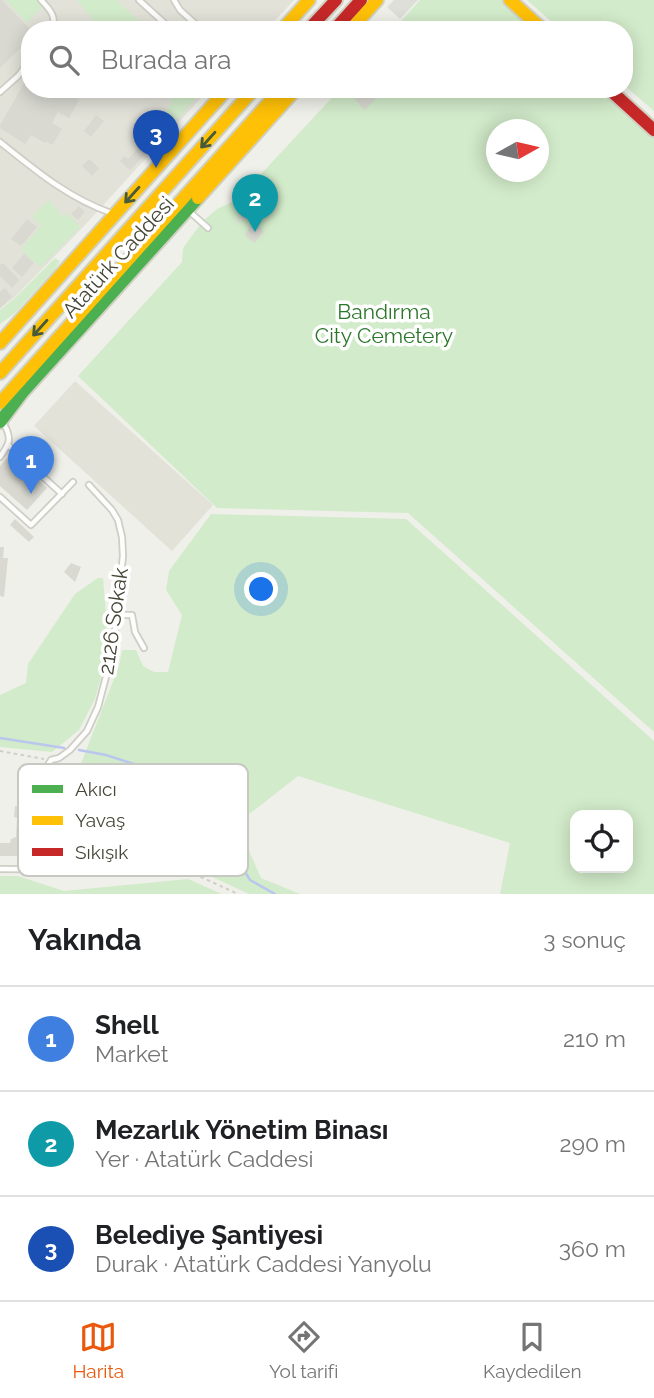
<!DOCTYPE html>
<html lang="tr">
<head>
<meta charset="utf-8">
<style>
  body { margin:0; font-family:Raleway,sans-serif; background:#f2f2f2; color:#202124 }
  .controls { position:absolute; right:21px; bottom:21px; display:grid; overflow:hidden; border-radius:14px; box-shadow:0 4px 18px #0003 }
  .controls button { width:63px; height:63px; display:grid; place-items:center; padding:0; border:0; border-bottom:2px solid #e0e0e0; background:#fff; color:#202124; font:35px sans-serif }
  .compass { position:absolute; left:486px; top:119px; width:63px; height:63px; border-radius:50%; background:#fff; box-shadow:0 4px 18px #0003; rotate:82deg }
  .you { position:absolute; left:262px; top:590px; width:24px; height:24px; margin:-18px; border:5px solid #fff; border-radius:50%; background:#1a73e8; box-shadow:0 0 0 10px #1a73e833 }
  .badge { display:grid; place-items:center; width:46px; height:46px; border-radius:50%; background:#ea580c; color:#fff; font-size:23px; font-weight:700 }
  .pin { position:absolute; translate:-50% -58px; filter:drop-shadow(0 2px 4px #0008) }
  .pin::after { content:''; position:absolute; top:37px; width:24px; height:21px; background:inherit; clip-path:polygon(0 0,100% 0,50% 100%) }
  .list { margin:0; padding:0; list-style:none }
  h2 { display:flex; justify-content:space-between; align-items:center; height:91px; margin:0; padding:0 28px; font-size:30px }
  h2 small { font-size:23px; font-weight:400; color:#757577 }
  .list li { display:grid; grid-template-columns:46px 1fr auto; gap:21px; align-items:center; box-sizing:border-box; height:105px; padding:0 28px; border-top:2px solid #e0e0e0 }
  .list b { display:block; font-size:26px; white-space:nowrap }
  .list p { margin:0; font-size:23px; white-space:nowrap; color:#757577 }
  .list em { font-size:23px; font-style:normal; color:#757577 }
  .icon { flex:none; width:38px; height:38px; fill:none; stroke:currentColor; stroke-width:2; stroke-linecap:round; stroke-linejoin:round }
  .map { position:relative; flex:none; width:654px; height:894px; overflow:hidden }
  .search { position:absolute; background:#fff; box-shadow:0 4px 18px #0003; left:21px; right:21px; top:21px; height:77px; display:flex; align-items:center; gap:18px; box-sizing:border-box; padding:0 24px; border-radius:28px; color:#757577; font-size:26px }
  .sheet { height:406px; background:#fff }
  nav { display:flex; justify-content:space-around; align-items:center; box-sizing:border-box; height:98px; border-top:2px solid #e0e0e0; background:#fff; font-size:19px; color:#757577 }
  nav a { display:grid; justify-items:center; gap:4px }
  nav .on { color:#ea580c }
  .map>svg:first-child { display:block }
  .industrial { fill:#e2e2d9 }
  .green { fill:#d2ebca; fill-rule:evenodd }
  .parking { fill:#dfdfda }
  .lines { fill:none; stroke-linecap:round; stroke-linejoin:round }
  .stream { stroke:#bbc6ee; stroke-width:2.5 }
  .building { fill:#d9d9d2 }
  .lane-casing { stroke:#cecec7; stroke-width:8 }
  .fast-casing { stroke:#cfd0c2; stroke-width:16 }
  .slow-casing { stroke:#cfd0c2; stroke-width:16 }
  .jam-casing { stroke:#cfd0c2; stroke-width:16 }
  .path { stroke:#cecec7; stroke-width:2; stroke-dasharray:3.5 3.5; stroke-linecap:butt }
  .lane { stroke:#fdfdfc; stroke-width:4.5 }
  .fast { stroke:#4caf50; stroke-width:12 }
  .slow { stroke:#ffc107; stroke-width:12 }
  .jam { stroke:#c62828; stroke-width:12 }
  .oneway { stroke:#475b3b }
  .labels { text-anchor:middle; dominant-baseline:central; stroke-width:7; stroke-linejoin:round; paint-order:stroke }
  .street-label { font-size:21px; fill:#464636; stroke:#fff }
  .park-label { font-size:21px; fill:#2b772a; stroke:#fff }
  .key { fill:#fff; stroke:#c8c8c3; stroke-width:2 }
  .key-label { font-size:19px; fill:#464636 }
</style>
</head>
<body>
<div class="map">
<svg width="654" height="894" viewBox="0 0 654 894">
  <rect width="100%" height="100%" fill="#f0f0ea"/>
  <g class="industrial">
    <path d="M0,0H294L266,30H30V89H209L86,224L14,298L0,309Z"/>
    <path d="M75,381L213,505L172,551L34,426Z"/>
  </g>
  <g class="green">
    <path d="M6,0H38L41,3V8L27,23Z"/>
    <path d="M77,0H116L150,30H89L95,23Z"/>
    <path d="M420,0H505L538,30H393Z"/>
    <path d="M527,0H654V111L624,85V30H561Z"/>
    <path d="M165,89H204L172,125L162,116L172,103Z"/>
    <path d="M340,89H604L654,134V732L408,513L217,508L78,376L182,262L183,248L202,222L217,209L236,200L261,174ZM496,130H538V172H496Z"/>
    <path d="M49,200L64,218L68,213L80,227L41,267L23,252V247L41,226L32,216Z"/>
    <path d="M55,258L60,261L56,268L15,313L0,324V310L14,299Z"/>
    <path d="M211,514L406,519L654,741V894H500L510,843L298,776L243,819V837L261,878L300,894H249L180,862L149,860L145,845L155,780L132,772L80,766L119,666L122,650H136L143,666L154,672H168L182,615L166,590L169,571ZM575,815H628V868H575Z"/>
    <path d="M98,578H103L108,638L104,666L95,699L79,730L52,752L0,747V695L26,683L28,664L75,594Z"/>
    <path d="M0,876H18L64,891L188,879L222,894H0Z"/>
  </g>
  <g class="parking">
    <path d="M394,0H418L400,19L387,7Z"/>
    <path d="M258,181L268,182L264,214L262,218L250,217L237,223L240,211L237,202Z"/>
  </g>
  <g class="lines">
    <g class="stream">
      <path d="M0,738L64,748"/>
      <path d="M79,750L106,755L143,767L200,800L213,816L232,851L250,880L275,894"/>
    </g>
  </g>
  <g class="building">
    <path d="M0,0H2L30,29V39L0,68Z"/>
    <path d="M30,73V89H61L79,100L69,118L58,112L52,123L62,129L52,145L46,141L45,143L31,135L25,144L0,128V125Z"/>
    <path d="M359,89H374L379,95L365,110L355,100L357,98L354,95Z"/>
    <path d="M96,115L104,121L91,137L84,131Z"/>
    <path d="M164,121L171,128L130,170L120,161L125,156L128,159Z"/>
    <path d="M89,159L99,168L92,176L82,166Z"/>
    <path d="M79,206L85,212L78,220L71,214Z"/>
    <path d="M27,219L37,227L21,246L11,239Z"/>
    <path d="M253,221L256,223L264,232L254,243L245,235Z"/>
    <path d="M24,254L34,263L22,277L12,268Z"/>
    <path d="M3,263L19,280L12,288L0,276V265Z"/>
    <path d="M5,288L12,297L0,308V292Z"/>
    <path d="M10,455L47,488L27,510L0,486V466Z"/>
    <path d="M15,519L34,537L29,542L10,525Z"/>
    <path d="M0,547H4L3,558H8L4,597L0,596Z"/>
    <path d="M71,563L81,567L75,582L64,572Z"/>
    <path d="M15,806L31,808L27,856H0V843H10L11,839L16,837L17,818L14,817Z"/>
  </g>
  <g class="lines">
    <defs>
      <g id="lane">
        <path d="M41,0C50,10 57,16 52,30"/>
        <path d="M139,0L172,30"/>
        <path d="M174,0L180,10L202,30"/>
        <path d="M0,92L18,76L30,60"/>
        <path d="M0,142C35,170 68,198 111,213"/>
        <path d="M190,212L208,228"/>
        <path d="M8,445L62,494"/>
        <path d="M0,457C10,443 12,439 4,424"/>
        <path d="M0,497L31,525L73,482"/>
        <path d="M117,615H132L135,632L144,648"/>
        <path d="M0,869L128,870"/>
        <path d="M33,869L41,802L48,765L51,760L59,758L70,750L87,731L98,707L113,650L123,556L122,537L118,520L112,510L89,485"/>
      </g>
      <path id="fast" d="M0,422L22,393L198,198"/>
      <g id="slow">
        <path d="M510,0L543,30"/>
        <path d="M282,30L309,0"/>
        <path d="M350,30L377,0"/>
        <path d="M198,198L296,89"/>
        <path d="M0,343L227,89"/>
        <path d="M0,373L254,89"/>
        <path d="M0,403L281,89"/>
      </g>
      <g id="jam">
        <path d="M308,30L336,0"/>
        <path d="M334,30L361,0"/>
        <path d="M609,89L654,130"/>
      </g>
    </defs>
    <use href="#lane" class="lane-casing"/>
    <use href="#fast" class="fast-casing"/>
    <use href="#slow" class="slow-casing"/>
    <use href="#jam" class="jam-casing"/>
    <g class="path">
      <path d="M0,751L44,759"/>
      <path d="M133,870L157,866L179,867L238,894"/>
    </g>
    <use href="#lane" class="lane"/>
    <use href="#fast" class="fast"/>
    <use href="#slow" class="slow"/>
    <use href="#jam" class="jam"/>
  </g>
  <defs><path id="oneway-shaft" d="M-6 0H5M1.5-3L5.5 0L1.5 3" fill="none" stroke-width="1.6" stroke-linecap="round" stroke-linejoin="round" transform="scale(1.75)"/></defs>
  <g class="oneway">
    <use href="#oneway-shaft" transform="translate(208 140) rotate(132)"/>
    <use href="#oneway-shaft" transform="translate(132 195) rotate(132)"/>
    <use href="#oneway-shaft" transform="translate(40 328) rotate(132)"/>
  </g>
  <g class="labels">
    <g class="street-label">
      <text transform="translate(118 257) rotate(-48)">Atatürk Caddesi</text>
      <text transform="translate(113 621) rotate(-82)">2126 Sokak</text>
    </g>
    <g class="park-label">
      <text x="384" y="311">Bandırma<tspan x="384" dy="24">City Cemetery</tspan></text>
    </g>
  </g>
  <rect x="18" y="764" width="230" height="112" rx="10" class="key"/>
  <rect x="32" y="785" width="31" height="8" fill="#4caf50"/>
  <rect x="32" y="816" width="31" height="9" fill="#ffc107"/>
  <rect x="32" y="848" width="31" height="8" fill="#c62828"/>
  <g class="key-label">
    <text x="75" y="796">Akıcı</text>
    <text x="75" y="827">Yavaş</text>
    <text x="75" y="859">Sıkışık</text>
  </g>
</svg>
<div class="controls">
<button><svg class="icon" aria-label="locate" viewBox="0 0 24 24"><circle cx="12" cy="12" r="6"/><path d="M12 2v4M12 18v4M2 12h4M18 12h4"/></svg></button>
</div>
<svg class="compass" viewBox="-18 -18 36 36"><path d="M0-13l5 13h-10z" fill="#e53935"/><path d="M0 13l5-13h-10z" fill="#757577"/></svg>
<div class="you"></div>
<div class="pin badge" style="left:31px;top:494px;background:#3f7fe0">1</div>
<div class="pin badge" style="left:255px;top:232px;background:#0f9aa8">2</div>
<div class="pin badge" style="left:156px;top:168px;background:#1a4fb4">3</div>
<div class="search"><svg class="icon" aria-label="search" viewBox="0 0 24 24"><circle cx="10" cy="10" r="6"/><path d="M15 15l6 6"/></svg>Burada ara</div>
</div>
<section class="sheet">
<h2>Yakında<small>3 sonuç</small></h2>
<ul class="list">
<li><span class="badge" style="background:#3f7fe0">1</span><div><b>Shell</b><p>Market</p></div><em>210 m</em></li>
<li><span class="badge" style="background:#0f9aa8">2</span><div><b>Mezarlık Yönetim Binası</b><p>Yer · Atatürk Caddesi</p></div><em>290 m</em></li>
<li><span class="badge" style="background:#1a4fb4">3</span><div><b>Belediye Şantiyesi</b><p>Durak · Atatürk Caddesi Yanyolu</p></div><em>360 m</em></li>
</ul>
</section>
<nav>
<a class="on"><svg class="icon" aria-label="map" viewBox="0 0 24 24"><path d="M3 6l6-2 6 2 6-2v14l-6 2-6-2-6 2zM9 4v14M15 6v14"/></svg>Harita</a>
<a><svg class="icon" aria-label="directions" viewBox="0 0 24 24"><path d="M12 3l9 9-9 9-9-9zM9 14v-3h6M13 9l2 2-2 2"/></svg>Yol tarifi</a>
<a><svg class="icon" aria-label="saved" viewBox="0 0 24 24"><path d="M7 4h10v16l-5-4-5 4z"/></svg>Kaydedilen</a>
</nav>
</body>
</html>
